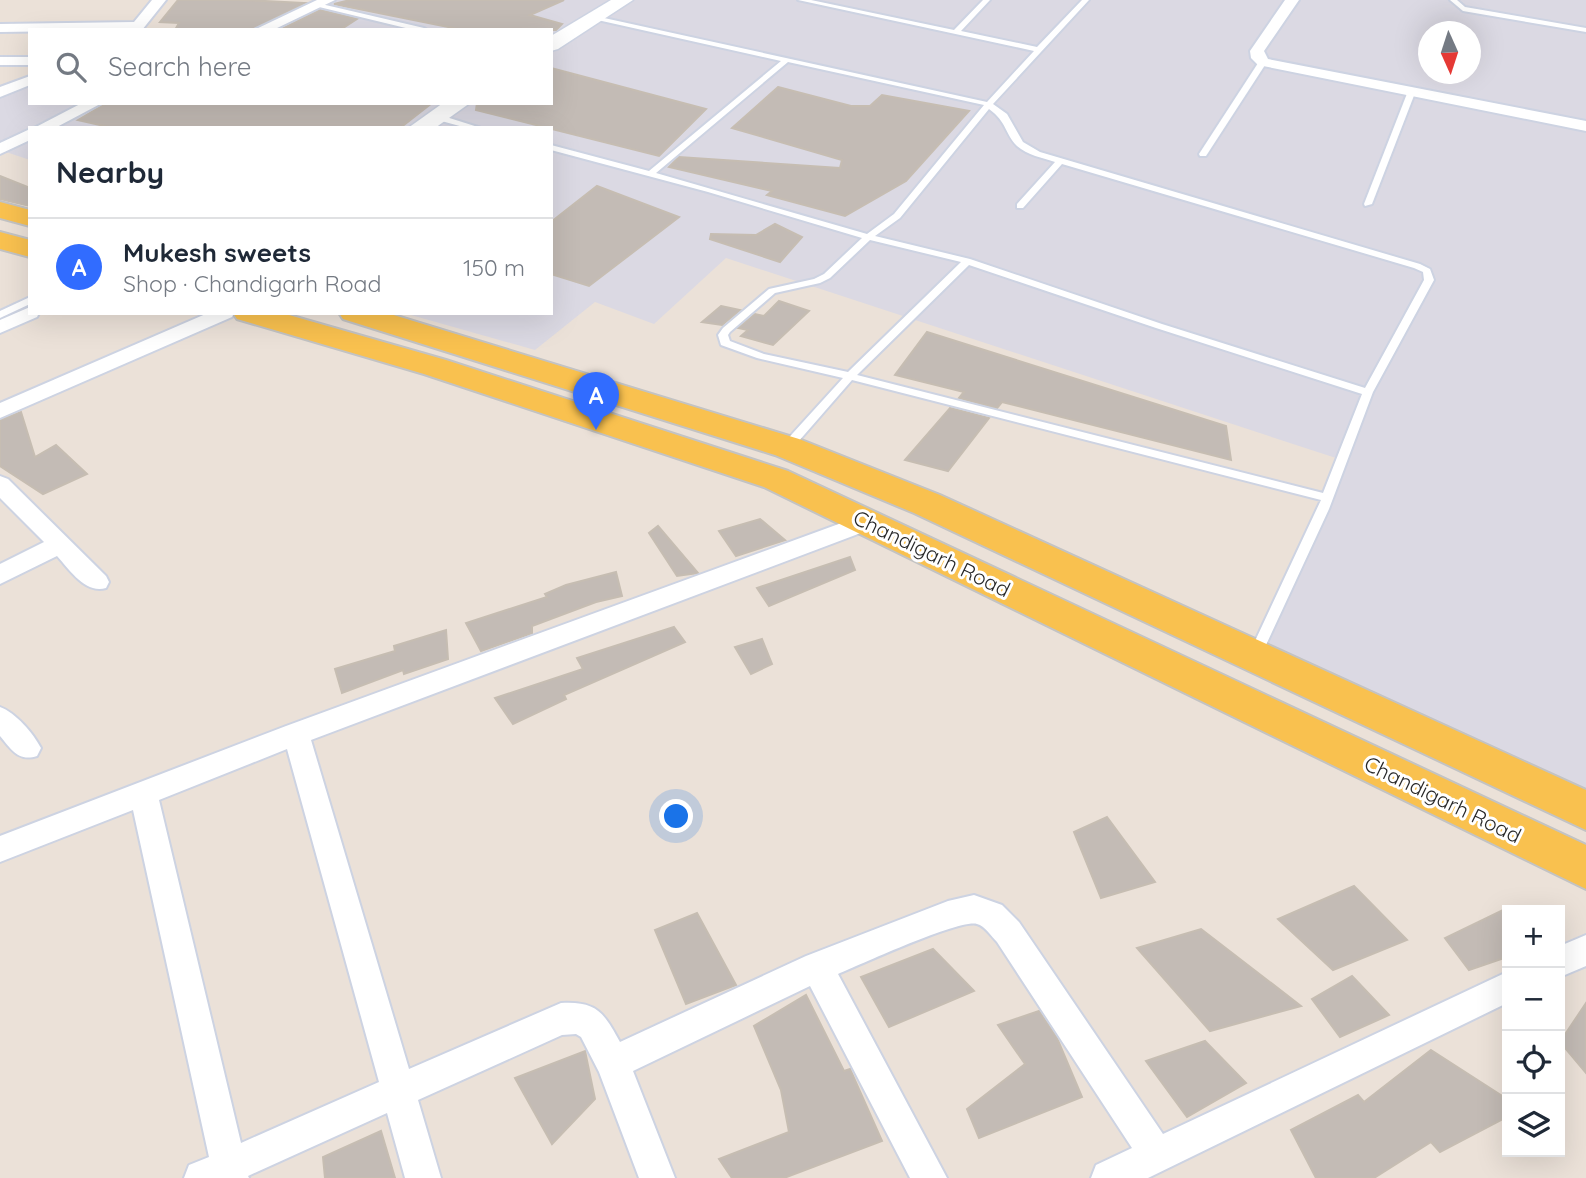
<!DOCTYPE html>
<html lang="en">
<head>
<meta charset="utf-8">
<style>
  body { margin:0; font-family:Quicksand,sans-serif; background:#f2f2f3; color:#1f2937 }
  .controls { position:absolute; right:21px; bottom:21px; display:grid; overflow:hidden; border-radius:0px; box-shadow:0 7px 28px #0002 }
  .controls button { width:63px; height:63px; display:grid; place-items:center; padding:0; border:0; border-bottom:2px solid #e0e1e3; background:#fff; color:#1f2937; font:35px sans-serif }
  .compass { position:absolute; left:1418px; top:21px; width:63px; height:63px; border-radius:50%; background:#fff; box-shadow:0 7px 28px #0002; rotate:177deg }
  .you { position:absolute; left:677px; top:817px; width:24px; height:24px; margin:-18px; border:5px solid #fff; border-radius:50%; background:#1a73e8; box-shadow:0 0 0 10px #1a73e833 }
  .badge { display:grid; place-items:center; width:46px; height:46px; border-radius:50%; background:#316cff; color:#fff; font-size:23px; font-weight:700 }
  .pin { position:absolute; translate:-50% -58px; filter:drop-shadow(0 2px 4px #0008) }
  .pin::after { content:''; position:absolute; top:37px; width:24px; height:21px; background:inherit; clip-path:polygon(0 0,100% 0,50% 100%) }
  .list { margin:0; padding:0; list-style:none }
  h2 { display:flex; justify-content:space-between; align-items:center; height:91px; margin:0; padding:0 28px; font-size:30px }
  h2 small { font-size:23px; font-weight:400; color:#747a83 }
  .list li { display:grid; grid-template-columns:46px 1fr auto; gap:21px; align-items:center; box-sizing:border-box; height:98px; padding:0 28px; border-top:2px solid #e0e1e3 }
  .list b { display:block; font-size:26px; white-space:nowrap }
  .list p { margin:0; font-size:23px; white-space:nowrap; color:#747a83 }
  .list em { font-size:23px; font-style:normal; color:#747a83 }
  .icon { flex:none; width:38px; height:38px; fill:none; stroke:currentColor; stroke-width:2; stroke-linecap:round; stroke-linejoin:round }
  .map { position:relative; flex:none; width:1586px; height:1178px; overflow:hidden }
  .search { position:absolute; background:#fff; box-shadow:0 7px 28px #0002; left:28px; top:28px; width:525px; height:77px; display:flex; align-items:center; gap:18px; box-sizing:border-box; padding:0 24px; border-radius:0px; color:#747a83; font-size:26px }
  .panel { position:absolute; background:#fff; box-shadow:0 7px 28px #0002; left:28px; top:126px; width:525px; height:189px; border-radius:0px }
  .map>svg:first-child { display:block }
  .industrial { fill:#dbd9e3; fill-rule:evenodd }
  .building { fill:#c3bbb5; stroke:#c6bdb2; stroke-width:2 }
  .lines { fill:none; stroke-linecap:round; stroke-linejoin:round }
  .lane-casing { stroke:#cdd3e2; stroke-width:4 }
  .street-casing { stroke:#cdd3e2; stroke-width:4 }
  .secondary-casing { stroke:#cdd3e2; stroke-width:3 }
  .primary-casing { stroke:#c3c3c3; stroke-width:4 }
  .lane { fill:#fff; fill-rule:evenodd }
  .street { fill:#fff; fill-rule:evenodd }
  .secondary { fill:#fff; fill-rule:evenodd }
  .primary { fill:#f9c14f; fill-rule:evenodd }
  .labels { text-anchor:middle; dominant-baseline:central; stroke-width:6; stroke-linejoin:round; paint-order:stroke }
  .street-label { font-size:21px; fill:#282828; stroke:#fff }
</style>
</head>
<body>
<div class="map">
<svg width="1586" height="1178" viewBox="0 0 1586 1178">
  <rect width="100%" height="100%" fill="#ebe1d8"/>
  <path class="industrial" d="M325,0H1586V800L1256,643L1339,459L726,258L654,324L595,302L535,350L404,313H551V128H30V160L0,150V95L30,82V103H551V30H257ZM1428,32H1470V74H1428Z"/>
  <g class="building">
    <path d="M178,0H245L305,3L252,30H175L179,23L160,22Z"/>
    <path d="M350,0H564L530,15L562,24L556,30H463L334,4Z"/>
    <path d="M320,10L357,19L340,30H280Z"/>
    <path d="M551,68L706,109L659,156L476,110L477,103H551Z"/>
    <path d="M778,87L851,106H870L882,95L969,111L906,181L845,216L767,195L772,191L669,167L679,157L840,168L842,160L732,128Z"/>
    <path d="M107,103H432L400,128H113L78,120Z"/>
    <path d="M0,176L30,188V206L0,199Z"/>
    <path d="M597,186L679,217L589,286L551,274V222Z"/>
    <path d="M775,224L802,237L780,262L710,239L711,234L756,235Z"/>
    <path d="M779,301L809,311L773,345L741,336L748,330L738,328L755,314L764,316Z"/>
    <path d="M721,306L740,310L722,325L702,322Z"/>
    <path d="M927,332L1226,426L1231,460L1002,402L997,408L959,398L964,392L895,375Z"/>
    <path d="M950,408L989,418L948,471L905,460Z"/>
    <path d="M21,412L35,457L56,445L87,474L43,494L0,466V420Z"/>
    <path d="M760,519L785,540L736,556L719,531Z"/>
    <path d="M658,526L698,573L677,576L649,533Z"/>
    <path d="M850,557L855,570L769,606L757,588Z"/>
    <path d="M616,572L622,596L596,602L532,626V633L481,651L466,623L547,597L545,594L566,585Z"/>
    <path d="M674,627L685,642L564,695L566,699L513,724L495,698L583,669L577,658Z"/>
    <path d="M446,630L448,659L404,674L403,670L342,693L335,669L395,651L394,646Z"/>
    <path d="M762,639L772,664L751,674L735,647Z"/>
    <path d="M1107,817L1155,882L1101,898L1074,832Z"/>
    <path d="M1354,886L1407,940L1333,970L1278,919Z"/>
    <path d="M1507,908V957L1469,970L1445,938Z"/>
    <path d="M697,913L736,985L686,1004L655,930Z"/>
    <path d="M1201,929L1301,1006L1210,1031L1137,948Z"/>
    <path d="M933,949L974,991L889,1027L861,977Z"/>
    <path d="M1352,976L1389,1015L1340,1037L1312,999Z"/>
    <path d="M806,995L844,1071L850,1069L882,1141L784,1178H732L719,1159L789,1132L781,1090L754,1026Z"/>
    <path d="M1586,1003V1073L1560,1042Z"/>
    <path d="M1039,1011L1057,1038L1082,1097L979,1138L967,1109L1025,1064L998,1025Z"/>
    <path d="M1205,1041L1246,1083L1187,1117L1146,1061Z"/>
    <path d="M1431,1050L1507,1099V1117L1440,1152L1431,1142L1374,1178H1316L1291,1130L1358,1095L1364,1102Z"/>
    <path d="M585,1051L595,1099L552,1144L515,1078Z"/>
    <path d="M381,1131L395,1178H325L323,1157Z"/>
  </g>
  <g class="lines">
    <defs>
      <g id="lane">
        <path d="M798,0H811L954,30L983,0H990L961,31L1037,47L1082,0H1089L993,104L1007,114L1023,142L1040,152L1420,264L1430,269L1434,280L1373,392L1329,509L1259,660H1249L1248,656L1321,500L852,380L791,450H783L782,447L783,444L843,378L757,358L721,345L718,335L723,328L769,289L814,279L824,274L862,238L708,192L551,150V145L649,171L781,61L593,19L592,18L595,16L987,102L1034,51ZM788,62L984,105L894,214L867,234L656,173ZM989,109C1007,122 1005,134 1017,146C1027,155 1043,158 1055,162L1017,204V208H1023L1062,164L1414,268L1423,272L1424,280L1365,388L1162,324L970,259L875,236L900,218ZM870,240L961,262L848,372L764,354L730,341L728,335L730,332L775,293L820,283L830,278ZM969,265L1156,328L1362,394L1323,493L857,375Z"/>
        <path d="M1450,0H1457L1465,7L1586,28V32L1463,11Z"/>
        <path d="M317,3L424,28L427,30H414L315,6L314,5Z"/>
        <path d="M1260,60L1267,62L1206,156H1200L1199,154Z"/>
        <path d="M1408,91L1415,93L1372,204L1365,206L1364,204Z"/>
        <path d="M434,115H440L481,128H467L434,119Z"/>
        <path d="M30,297V304L0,318V311Z"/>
      </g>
      <g id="street">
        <path d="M152,0H166L142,30L0,32V24L134,22Z"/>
        <path d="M317,0H335L273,30H254Z"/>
        <path d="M1285,0H1299L1264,51L1268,59L1586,121V131L1258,65L1251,58L1250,51Z"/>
        <rect x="0" y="57" width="30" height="8"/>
        <path d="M30,76V85L0,97V87Z"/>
        <path d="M82,103H102L55,128H34Z"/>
        <path d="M30,129V140L0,154V143Z"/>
        <path d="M30,307V313H39L37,317L0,333V320Z"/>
        <path d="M208,313H234L232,317L0,418V403Z"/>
        <path d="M0,476L8,479L106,576L109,582L106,588C85,594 70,570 57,556L0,584V564L44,542L0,498Z"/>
        <path d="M866,514L874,516L878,522L874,528L311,740L409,1069L561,1003C597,1001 604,1013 620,1042L806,956L948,901L974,895L1002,905L1019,922L1163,1134L1507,972V1003L1148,1178H1091L1096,1165L1132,1148L997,942C991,936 985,926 977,924C959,919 860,965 838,974L947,1178H910L810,986L633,1071L675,1178H639L599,1072L581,1037L576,1034L562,1035L418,1100L441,1178H405L387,1113L248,1176L249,1178H184L189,1165L209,1157L133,810L0,862V836L286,726ZM287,749L379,1082L241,1143L159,800Z"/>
        <path d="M0,707C16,713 33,733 41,748L37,756C18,762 11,749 0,736Z"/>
        <path d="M1586,935V966L1560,977V946Z"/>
      </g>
      <g id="secondary">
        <path d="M611,0H633L558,49L551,51V36Z"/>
        <path d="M443,103H470L435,128H408Z"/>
      </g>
      <g id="primary">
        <path d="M0,202L30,210V226L0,218Z"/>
        <path d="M0,232L30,240V257L0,249Z"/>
        <path d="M233,313H282L446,360L788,471L1586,845V889L764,487L424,374L237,319Z"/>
        <path d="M339,313H387L799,439L940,495L1586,790V830L914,513L775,455L343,319Z"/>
      </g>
    </defs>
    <use href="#lane" class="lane-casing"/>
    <use href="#street" class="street-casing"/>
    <use href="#secondary" class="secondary-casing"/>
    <use href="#primary" class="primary-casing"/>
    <use href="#lane" class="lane"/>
    <use href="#street" class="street"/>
    <use href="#secondary" class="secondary"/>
    <use href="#primary" class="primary"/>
  </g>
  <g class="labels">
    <g class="street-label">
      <text transform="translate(932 553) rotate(26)">Chandigarh Road</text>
      <text transform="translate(1443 799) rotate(26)">Chandigarh Road</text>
    </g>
  </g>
</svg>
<div class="controls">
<button>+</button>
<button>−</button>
<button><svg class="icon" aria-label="locate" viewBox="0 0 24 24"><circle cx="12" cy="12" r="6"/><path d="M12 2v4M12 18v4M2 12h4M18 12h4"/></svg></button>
<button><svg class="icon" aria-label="layers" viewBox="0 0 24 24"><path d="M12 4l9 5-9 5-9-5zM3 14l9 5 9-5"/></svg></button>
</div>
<svg class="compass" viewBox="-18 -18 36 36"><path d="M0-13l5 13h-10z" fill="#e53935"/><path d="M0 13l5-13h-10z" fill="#747a83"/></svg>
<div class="you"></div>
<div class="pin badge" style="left:596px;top:430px">A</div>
<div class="search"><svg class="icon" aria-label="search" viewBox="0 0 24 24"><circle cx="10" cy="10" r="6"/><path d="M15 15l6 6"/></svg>Search here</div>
<section class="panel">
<h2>Nearby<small></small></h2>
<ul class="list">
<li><span class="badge">A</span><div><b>Mukesh sweets</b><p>Shop · Chandigarh Road</p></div><em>150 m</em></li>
</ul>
</section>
</div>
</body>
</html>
